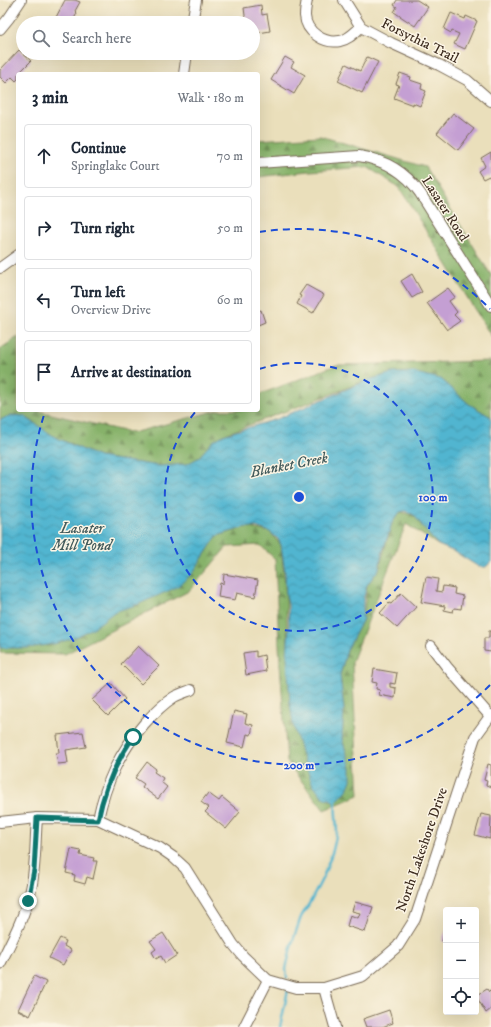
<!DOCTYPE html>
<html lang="en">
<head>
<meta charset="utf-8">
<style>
  body { margin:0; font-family:"IM FELL DW Pica",serif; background:#f2f2f3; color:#1f2937 }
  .controls { position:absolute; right:12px; bottom:12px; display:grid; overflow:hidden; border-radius:4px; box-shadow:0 4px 16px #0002 }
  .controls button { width:36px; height:36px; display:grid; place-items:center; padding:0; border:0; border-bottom:1px solid #e0e1e3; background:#fff; color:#1f2937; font:20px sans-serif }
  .stop { position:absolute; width:12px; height:12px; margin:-9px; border:3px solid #0f766e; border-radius:50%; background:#fff }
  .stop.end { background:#0f766e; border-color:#fff; box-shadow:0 1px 4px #0008 }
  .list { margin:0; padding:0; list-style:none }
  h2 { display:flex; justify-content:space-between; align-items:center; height:52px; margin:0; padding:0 16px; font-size:17px }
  h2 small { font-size:13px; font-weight:400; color:#747a83 }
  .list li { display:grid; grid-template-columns:26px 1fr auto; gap:12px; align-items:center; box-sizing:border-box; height:64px; margin:0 8px 8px; padding:0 8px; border:1px solid #e0e1e3; border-radius:4px }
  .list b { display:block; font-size:15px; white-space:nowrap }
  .list p { margin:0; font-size:13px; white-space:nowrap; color:#747a83 }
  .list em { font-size:13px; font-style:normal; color:#747a83 }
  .icon { flex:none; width:22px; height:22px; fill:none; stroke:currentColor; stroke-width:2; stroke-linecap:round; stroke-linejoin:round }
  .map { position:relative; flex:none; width:491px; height:1027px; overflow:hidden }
  .search { position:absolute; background:#fff; box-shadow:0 4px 16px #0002; left:16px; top:16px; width:244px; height:44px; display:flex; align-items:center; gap:10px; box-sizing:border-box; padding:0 14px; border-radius:22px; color:#747a83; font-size:15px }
  .panel { position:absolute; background:#fff; box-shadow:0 4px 16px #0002; left:16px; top:72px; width:244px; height:340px; border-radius:4px }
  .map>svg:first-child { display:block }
  .forest { fill:url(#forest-firs); stroke:#616e44 }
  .water { fill:url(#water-waves); stroke:#467077 }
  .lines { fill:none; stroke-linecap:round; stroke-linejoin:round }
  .stream { stroke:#51b5d0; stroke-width:2.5 }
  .building { fill:#c49fd3 }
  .minor-casing { stroke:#786955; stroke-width:12 }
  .minor { stroke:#fff; stroke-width:10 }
  .route { stroke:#0f766e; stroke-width:5 }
  .ring { fill:none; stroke:#1d4ed8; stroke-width:2; stroke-dasharray:7 5 }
  .labels { text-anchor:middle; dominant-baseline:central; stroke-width:3; stroke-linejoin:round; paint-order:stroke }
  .street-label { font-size:14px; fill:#3b2a1e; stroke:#fcf5e5 }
  .water-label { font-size:15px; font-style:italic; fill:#435b5c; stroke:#fcf5e5 }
  .centre { fill:#1d4ed8; stroke:#fcf5e5; stroke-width:2 }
  .ring-label { font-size:12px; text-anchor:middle; font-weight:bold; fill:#1d4ed8; stroke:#fcf5e5; stroke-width:3; stroke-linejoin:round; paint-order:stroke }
</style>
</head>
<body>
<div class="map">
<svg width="491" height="1027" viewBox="0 0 491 1027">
  <defs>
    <pattern id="forest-firs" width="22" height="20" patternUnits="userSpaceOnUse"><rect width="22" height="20" fill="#87b26a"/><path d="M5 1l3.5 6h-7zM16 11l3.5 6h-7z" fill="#709157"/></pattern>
    <pattern id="water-waves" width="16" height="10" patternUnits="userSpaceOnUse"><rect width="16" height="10" fill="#51b5d0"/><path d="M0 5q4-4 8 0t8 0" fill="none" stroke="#4493a8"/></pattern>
  </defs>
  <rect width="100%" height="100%" fill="#fcf5e5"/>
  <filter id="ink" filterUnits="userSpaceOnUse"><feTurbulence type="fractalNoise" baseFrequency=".025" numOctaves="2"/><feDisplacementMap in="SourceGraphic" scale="8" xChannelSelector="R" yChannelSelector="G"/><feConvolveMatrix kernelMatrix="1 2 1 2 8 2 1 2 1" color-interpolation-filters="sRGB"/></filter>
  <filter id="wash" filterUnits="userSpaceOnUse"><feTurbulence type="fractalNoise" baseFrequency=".012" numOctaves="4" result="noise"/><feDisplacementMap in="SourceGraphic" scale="16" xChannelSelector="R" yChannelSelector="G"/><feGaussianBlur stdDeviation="0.9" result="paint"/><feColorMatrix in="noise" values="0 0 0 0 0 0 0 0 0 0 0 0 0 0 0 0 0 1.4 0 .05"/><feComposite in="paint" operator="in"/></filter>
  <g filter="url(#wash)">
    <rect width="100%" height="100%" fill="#eadfbb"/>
    <g class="forest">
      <path d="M320,136L425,167L491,275V336L399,187L367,167L309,171L258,177V140Z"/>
      <path d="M18,337V410H34L132,433L218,410H258V395L336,365L491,361V417L469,404L441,379L392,373L368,380L223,435L213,441L198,458L187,464L160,466L99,457L55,437L24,416L11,415L0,420V349Z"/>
      <path d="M400,512L414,515L429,535L438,545L406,524L352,662L359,795L324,810L287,762L280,665L275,559L260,545L227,547L189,591L65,654L0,653V644L114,612L192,574L217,536L246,527L270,532L281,545L286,596L290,704L327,799L335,803L351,767L342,739L344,709L340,675L347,650L363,619L367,585L379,569L392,523Z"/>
    </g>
    <path class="water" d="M412,372L441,379L469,404L491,417V562L486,567H479L455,552L438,545L429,535L414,515L405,511L400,512L392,523L382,554L379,569L367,585L363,600V619L347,650L340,675L344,709L342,739L351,767V780L347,790L335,803L330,799H327L322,796L312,783L301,752L293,724L290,704L287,657L289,624L288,604L286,596L285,573L281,545L278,539L270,532L256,527L252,528L246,527L217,536L192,574L177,587L139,604L114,612L95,627L74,638L54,644L28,648H0V420L11,415L24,416L55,437L99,457L160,466L187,464L198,458L213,441L223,435L277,419L368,380L392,373Z"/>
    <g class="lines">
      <g class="stream">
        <path d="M287,978L286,969L292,943L301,917L312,899L324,875L333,850L337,832L335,801"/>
        <path d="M280,1027L288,990"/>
      </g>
    </g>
    <g id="blocks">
      <g class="building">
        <path d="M65,0H75L80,2L75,11L77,13L72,23L69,21L68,23H53Z"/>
        <path d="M397,0H417L428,7L415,26L394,12L397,7L394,5Z"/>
        <path d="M261,5L262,15L267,14L270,31L253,34V23H246L244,8Z"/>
        <path d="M451,13L465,19L466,16L477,21L465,49L454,44L459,34L452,31L451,33L444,29Z"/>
        <path d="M19,50L31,61L19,73L20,74H18V79L16,81L12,77L6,83L0,77V70Z"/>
        <path d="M285,57L294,62L291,67L305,75L294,94L271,80Z"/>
        <path d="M367,57L378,62L362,93L338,81L346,64L360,71Z"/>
        <path d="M400,73L411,77L410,80L422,84L421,89L426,91L420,106L413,103V105L394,98L399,85L396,84Z"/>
        <path d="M453,113L474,129L458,150L437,133Z"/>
        <path d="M491,152V179L489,176L483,179L478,171L485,166L481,158Z"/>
        <path d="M412,274L422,292L412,298L401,281Z"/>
        <path d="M306,285L324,295L313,313L297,304L301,296L299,295Z"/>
        <path d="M448,288L455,297L449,301L457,312L454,315L460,321L447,330L427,303Z"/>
        <path d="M261,310L265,322L258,325V311Z"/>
        <path d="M224,574L258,580L255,597L237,593L235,600L218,597L220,583L223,584Z"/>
        <path d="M426,577L438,579L436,591L442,592L443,586L455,588L454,594L463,596L461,609L454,608L453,612L444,610L445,606L421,602Z"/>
        <path d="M401,593L416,607L397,628L380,613L389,603L391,604Z"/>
        <path d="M489,631H491V652L484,651V638H489Z"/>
        <path d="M138,646L159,666L141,684L121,664Z"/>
        <path d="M256,651V657L264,655L266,671L246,675L243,653Z"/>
        <path d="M374,669L397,673L395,684L390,683V687L396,688L395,698L379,695L380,690L376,689L377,683L372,682Z"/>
        <path d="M111,683L125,699L108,716L92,700Z"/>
        <path d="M234,711L247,714L245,723L253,725L251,735L247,734L244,747L227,743Z"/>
        <path d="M83,732L86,747L66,750L68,763L58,764L56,753H59L57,735Z"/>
        <path d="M147,762L156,769L154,772L163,778L161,782L167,787L158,799L142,787L144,784L135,778Z"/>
        <path d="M488,764L491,765V787L486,785L487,781L484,780Z"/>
        <path d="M208,793L219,801L222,797L240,812L226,829L205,812L209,808L201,802Z"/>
        <path d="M481,814L491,816L490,839L475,835Z"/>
        <path d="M71,849L81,851L80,855L94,858L93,861H97L93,879L87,877L85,884L74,881L75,875L66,873Z"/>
        <path d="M355,902L373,907L365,932L347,926L350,915L358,918L360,913L352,911Z"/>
        <path d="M446,930V942L442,941Z"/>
        <path d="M163,933L177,955L165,963L161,956L156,959L152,952L156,949L150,941Z"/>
        <path d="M60,938L66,941L64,946L71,950L63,965L49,958Z"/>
        <path d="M34,976L46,982L30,1016L18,1010Z"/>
        <path d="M487,989L489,992L491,990V1009L486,1013L476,996Z"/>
        <path d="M389,1010L393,1023L382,1027H366L363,1019Z"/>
      </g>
    </g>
  </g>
  <g filter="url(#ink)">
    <use href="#blocks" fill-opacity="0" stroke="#786955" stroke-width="1"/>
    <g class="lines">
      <defs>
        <g id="minor">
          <path d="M307,0C306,5 305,11 305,16C306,32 324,44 340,41C348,40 355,32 361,27"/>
          <path d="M344,0L361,27L391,43L439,65L467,80L491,101"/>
          <path d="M192,23L196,0"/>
          <path d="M0,29L9,18L21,0"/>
          <path d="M184,74L187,53"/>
          <path d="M258,163L359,156C385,160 405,171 420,193L491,306"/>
          <path d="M0,268L18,255"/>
          <path d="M431,646L447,667L490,716"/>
          <path d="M98,819C106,782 119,753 144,724C153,714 163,704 174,697C180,694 186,692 191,690"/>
          <path d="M0,822L37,818L98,819L160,848L173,857L185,868L233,944L243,956L268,980L296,988H324L363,976L398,946L415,919L475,737L491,715"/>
          <path d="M0,964C12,940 25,916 31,889C36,866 35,842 37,818"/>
          <path d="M324,988L335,1027"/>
          <path d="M244,1027L268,980"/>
        </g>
      </defs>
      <use href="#minor" class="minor-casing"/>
      <use href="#minor" class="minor"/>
    </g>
  </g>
  <g class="lines" filter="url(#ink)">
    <path class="route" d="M28,901L34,870L37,818L98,820C104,789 115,763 133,737"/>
  </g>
  <g class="ring">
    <path d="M259 369A134 134 0 1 1 196 411"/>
    <path d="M490 685A268 268 0 0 1 45 412M259 232A268 268 0 0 1 490 309"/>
  </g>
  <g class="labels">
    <g class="street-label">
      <text transform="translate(420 41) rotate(26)">Forsythia Trail</text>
      <text transform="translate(445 209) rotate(57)">Lasater Road</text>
      <text transform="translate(422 850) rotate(-71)">North Lakeshore Drive</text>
    </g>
    <g class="water-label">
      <text transform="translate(289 465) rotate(-11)">Blanket Creek</text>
      <text x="82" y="528">Lasater<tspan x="82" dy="17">Mill Pond</tspan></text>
    </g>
  </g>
  <circle cx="299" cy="497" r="6" class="centre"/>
  <g class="ring-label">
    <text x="433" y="501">100 m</text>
    <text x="299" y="769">200 m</text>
  </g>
</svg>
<div class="controls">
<button>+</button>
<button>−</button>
<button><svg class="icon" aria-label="locate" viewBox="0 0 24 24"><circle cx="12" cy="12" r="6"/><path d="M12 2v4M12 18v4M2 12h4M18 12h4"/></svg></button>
</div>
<div class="stop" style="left:133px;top:737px"></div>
<div class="stop end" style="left:28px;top:901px"></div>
<div class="search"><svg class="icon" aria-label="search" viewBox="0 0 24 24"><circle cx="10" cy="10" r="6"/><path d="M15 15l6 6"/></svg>Search here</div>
<section class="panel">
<h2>3 min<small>Walk · 180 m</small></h2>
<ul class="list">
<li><svg class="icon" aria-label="ahead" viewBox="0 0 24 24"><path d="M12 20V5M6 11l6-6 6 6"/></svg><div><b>Continue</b><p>Springlake Court</p></div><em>70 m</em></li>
<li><svg class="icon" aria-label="right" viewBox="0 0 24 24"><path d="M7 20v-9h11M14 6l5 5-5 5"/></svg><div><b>Turn right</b></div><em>50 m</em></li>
<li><svg class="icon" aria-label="left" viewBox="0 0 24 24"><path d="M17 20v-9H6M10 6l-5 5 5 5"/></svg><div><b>Turn left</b><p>Overview Drive</p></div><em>60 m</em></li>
<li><svg class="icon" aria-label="arrive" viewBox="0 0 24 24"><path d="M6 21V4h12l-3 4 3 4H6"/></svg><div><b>Arrive at destination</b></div></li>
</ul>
</section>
</div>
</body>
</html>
